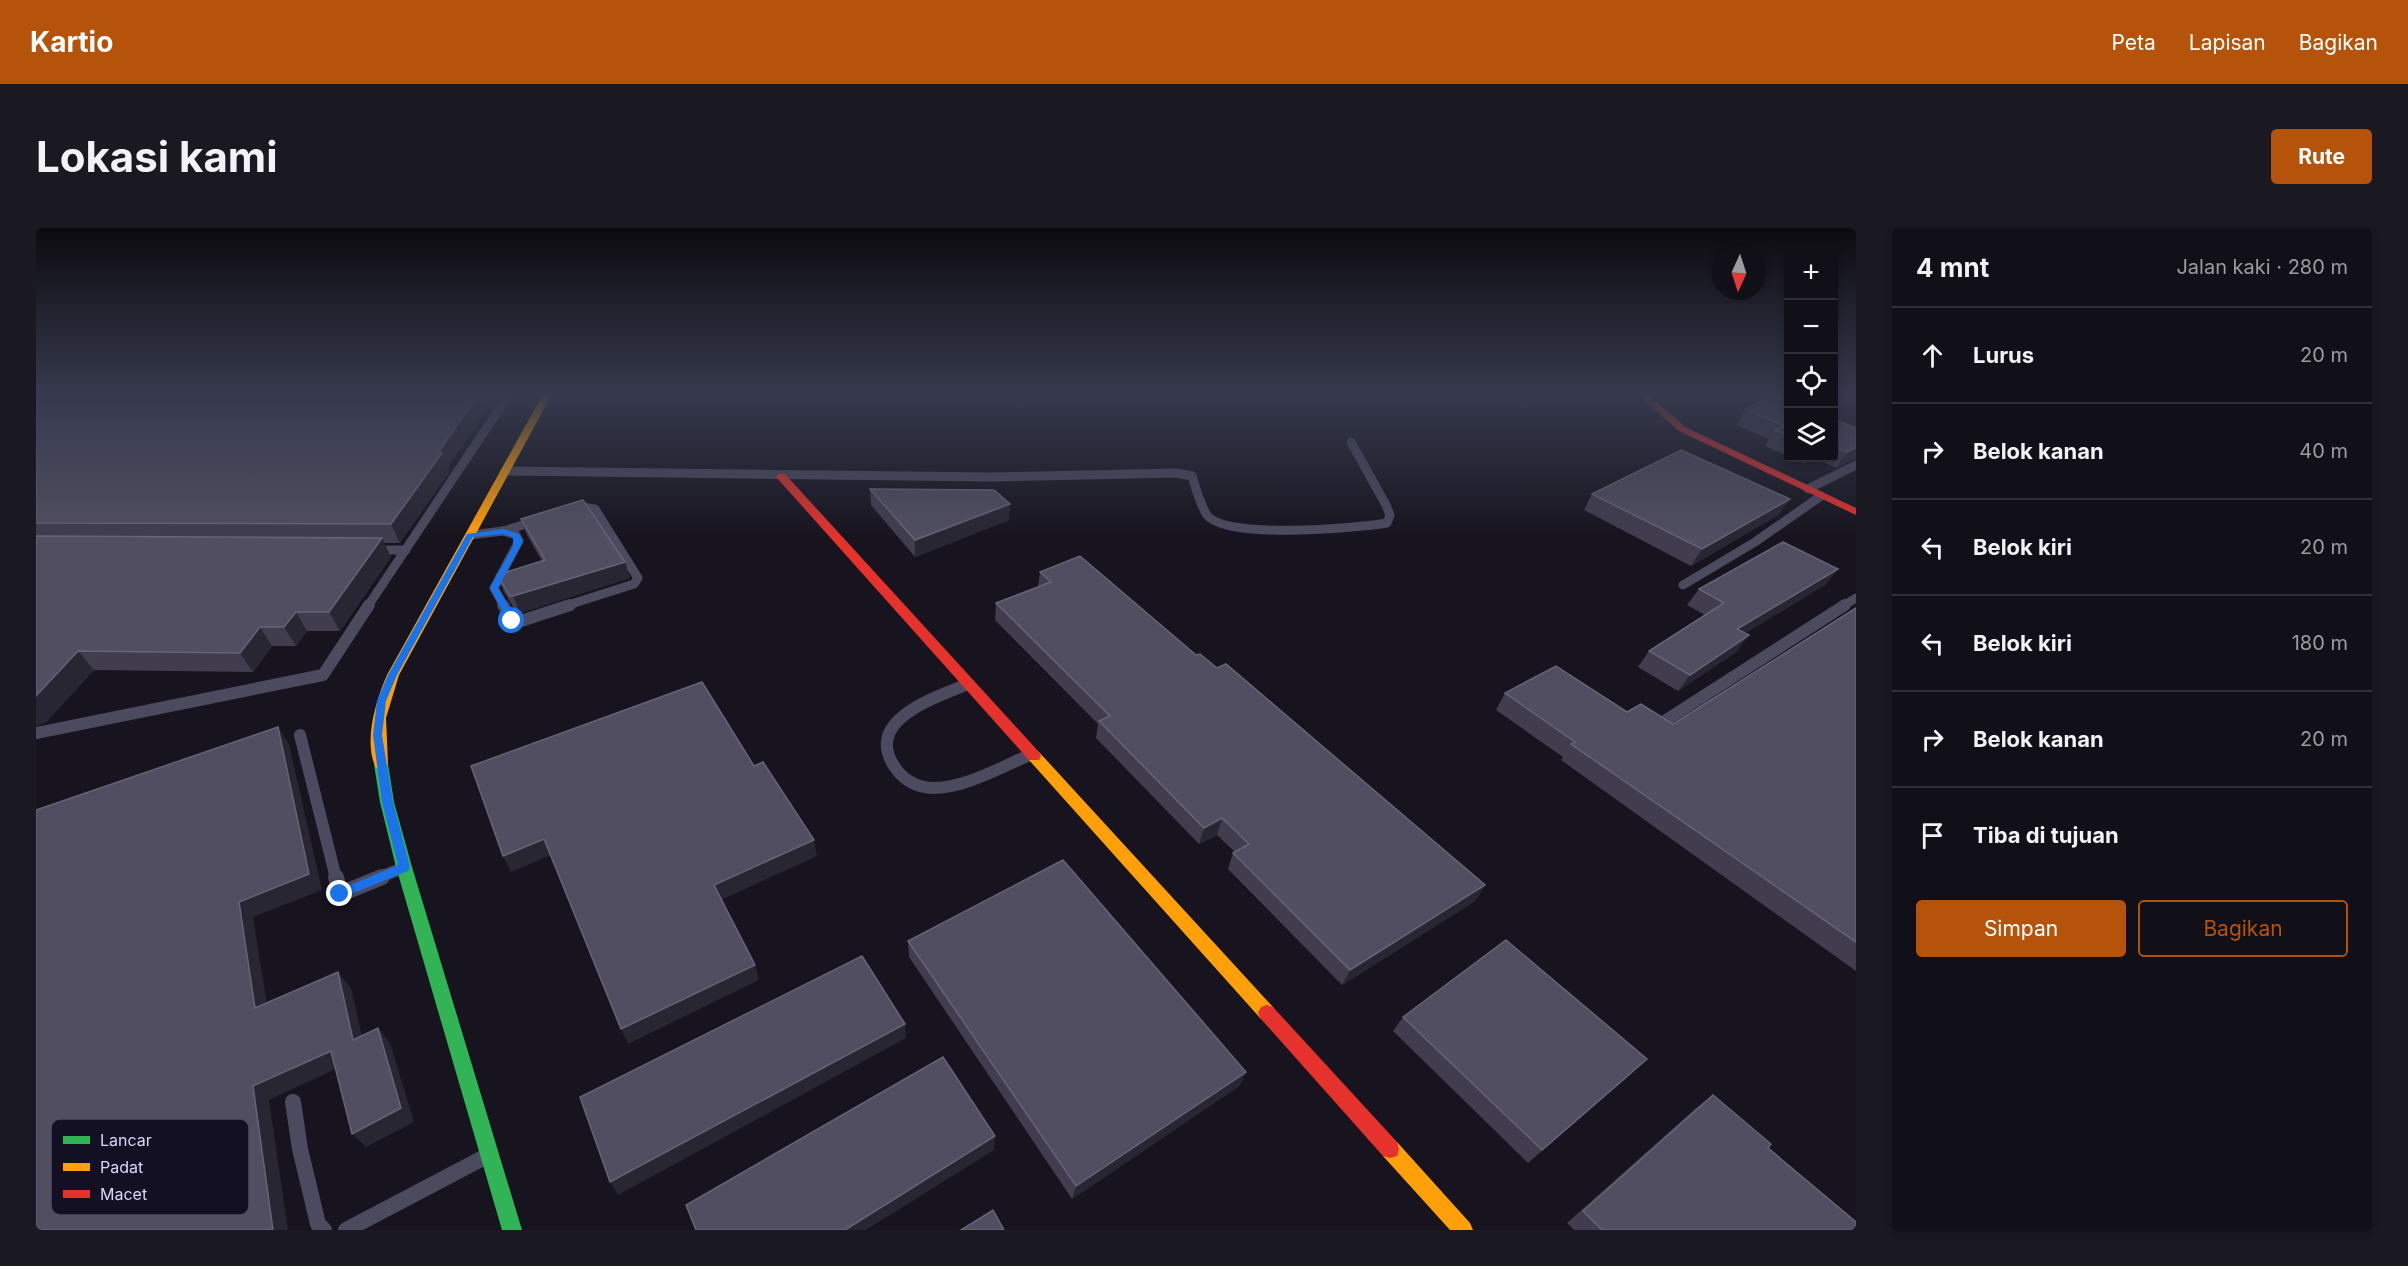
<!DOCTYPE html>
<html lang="id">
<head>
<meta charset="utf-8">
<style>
  body { margin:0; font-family:Inter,sans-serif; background:#1a1820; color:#f1f3f6 }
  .controls { position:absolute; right:18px; top:18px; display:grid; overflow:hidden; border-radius:6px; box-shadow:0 3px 9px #0003 }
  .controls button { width:54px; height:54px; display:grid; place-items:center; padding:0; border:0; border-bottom:2px solid #302f36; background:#110f17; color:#f1f3f6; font:30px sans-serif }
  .compass { position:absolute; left:1676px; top:18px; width:54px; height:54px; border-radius:50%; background:#110f17; box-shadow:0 3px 9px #0003; rotate:183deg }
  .stop { position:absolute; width:18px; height:18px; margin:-14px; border:4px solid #1a73e8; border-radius:50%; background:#fff }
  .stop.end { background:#1a73e8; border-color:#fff; box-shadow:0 2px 6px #0008 }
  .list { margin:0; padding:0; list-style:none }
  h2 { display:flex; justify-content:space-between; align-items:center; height:78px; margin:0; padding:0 24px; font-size:26px }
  h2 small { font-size:20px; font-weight:400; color:#9c9ca1 }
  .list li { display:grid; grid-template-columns:39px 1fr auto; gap:18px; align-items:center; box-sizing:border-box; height:96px; padding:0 24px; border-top:2px solid #302f36 }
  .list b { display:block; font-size:22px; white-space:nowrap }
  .list em { font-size:20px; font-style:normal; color:#9c9ca1 }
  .actions { display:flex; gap:12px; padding:18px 24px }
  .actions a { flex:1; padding:14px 0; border:2px solid #b45309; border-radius:6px; text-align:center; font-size:21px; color:#b45309 }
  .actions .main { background:#b45309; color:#fff }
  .icon { flex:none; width:33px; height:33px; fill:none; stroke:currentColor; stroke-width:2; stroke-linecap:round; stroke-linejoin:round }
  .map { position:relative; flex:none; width:1820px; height:1002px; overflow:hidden; border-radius:6px }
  header { display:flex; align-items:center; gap:36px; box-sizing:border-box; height:84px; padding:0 30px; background:#b45309; color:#fff }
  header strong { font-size:28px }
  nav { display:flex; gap:33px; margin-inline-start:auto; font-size:21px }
  .intro { display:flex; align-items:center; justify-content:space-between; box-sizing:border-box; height:144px; padding:0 36px }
  h1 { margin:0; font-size:42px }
  .button { padding:15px 27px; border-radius:6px; background:#b45309; color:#fff; font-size:21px; font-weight:700 }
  main { display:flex; gap:36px; padding:0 36px }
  aside { flex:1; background:#110f17; border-radius:6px; box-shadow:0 3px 9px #0003 }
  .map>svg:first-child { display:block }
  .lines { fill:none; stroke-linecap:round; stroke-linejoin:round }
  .lane-far2 { stroke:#4c4a5f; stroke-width:9 }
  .lane-far1 { stroke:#4c4a5f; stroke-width:12 }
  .lane { stroke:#4c4a5f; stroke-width:16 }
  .fast { fill:#30b455; fill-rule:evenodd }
  .slow { fill:#ff9f0a; fill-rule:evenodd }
  .jam { fill:#e5322d; fill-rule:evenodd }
  .wall { fill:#413d4e }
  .shaded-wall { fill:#292633 }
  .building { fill:#514e61; stroke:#676379; stroke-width:1.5 }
  .route { fill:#1a73e8 }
  .key { fill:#141023; stroke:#504b64; stroke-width:1.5 }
  .key-label { font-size:16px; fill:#dbd6fb }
</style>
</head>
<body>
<header>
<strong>Kartio</strong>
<nav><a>Peta</a><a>Lapisan</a><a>Bagikan</a></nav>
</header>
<div class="intro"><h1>Lokasi kami</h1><a class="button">Rute</a></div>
<main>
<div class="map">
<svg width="1820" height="1002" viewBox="0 0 1820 1002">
  <rect width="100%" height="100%" fill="#17141f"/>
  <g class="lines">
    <g class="lane-far2">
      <path d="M469,243L954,249L1140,245L1156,248C1160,260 1164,277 1171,287C1189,312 1320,300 1351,295L1354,287L1350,277L1315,214"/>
      <path d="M1772,261L1820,237"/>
      <path d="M467,303L503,292"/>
      <path d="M434,307L467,303L480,307L483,313L458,360L468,378"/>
      <path d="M335,322H370"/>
      <path d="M1647,357L1719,314L1785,268"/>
      <path d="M332,378L472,168"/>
      <path d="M529,378L598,356L602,350L559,281L546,279L537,282"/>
      <path d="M1807,378L1820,370"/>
    </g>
    <g class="lane-far1">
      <path d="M467,377L476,393H485L534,377"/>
      <path d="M932,456C901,469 828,491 858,538C867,552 880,559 896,560C930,560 965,539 996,526"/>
      <path d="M1627,494L1809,377"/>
      <path d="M0,505L287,447L333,377"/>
      <path d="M264,507L300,650"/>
      <path d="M342,650L364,641"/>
    </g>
    <g class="lane">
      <path d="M300,649L304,666L346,649"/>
      <path d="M257,874L264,921L282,996L288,1002"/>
      <path d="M310,1002L447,930"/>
    </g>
    <path class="fast" d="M345,531L350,532L352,536L358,574L376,639L486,1002H466L360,639L344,574L338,536L340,532Z"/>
    <g class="slow">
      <path d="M506,168H515L363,447L350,490L352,536L350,540H340C327,514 340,472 351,447Z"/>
      <path d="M998,523L1003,524L1237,779L1240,785L1237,791L1231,793L1225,791L993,532L991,528L993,524Z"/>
      <path d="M1354,912L1361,914L1434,995L1437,1002H1414L1347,928L1345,921L1347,914Z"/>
    </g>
    <g class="jam">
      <path d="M1604,168H1614L1649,199L1820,280V287L1643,203Z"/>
      <path d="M745,245L749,246L1003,524L1005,528L1003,532H993L741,250L740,248Z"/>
      <path d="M1231,777L1237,779L1361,914L1363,921L1361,928L1354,930L1347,928L1225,791L1222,785L1225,779Z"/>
    </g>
  </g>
  <g class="wall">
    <path d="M0,168H459L412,239L413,244L364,315H348L355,329L304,403H271L260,418H236L217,444L58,442L10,494L0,498Z"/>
    <path d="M1752,172V228L1729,218L1733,211L1700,197L1709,181Z"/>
    <path d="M1797,191L1820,230L1800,240L1779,230L1769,235L1756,230H1797Z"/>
    <path d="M834,261L973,292L879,329L835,277Z"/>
    <path d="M1556,266L1754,271L1742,287L1655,338L1548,282Z"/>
    <path d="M485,291L589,334L594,350L484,385H481L468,364L461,347L506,333L491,307Z"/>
    <path d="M1802,341L1789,357L1709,405L1700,424L1642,463L1602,439L1613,423L1669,387L1651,377L1663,361Z"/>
    <path d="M1004,344L1160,427L1181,440L1449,657L1439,673L1306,757L1192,641L1197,625L1199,624L1181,607L1163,616L1060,510L1062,496L959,392L960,375L1002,359Z"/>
    <path d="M1820,380V743L1525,532L1527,529L1460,482L1469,465L1591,484L1637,496Z"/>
    <path d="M872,713L1210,844L1203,858L1036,971L873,729Z"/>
    <path d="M1367,789L1596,845L1492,935L1357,803Z"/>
    <path d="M1677,867L1732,920L1820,1002H1538L1531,995L1659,881Z"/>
  </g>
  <g class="shaded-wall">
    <path d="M441,168H459L412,239L413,244L364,315L355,296L402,225Z"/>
    <path d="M1820,220V230L1800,240L1811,224Z"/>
    <path d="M1773,230H1779L1769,235Z"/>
    <path d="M1754,271L1742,287L1655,338L1666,321Z"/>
    <path d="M974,276L973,292L879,329V312Z"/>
    <path d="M346,310L355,329L304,403L293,384Z"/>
    <path d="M589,334L594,350L484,385L477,368Z"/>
    <path d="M1802,341L1789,357L1689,417L1701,401Z"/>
    <path d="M260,384L271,403L260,418L248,399Z"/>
    <path d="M224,399L236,418L217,444L204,425Z"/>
    <path d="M1713,407L1700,424L1642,463L1654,447Z"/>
    <path d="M42,423L58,442L10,494L0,498V468Z"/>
    <path d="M242,499L253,516L286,662L217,689L234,795L219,780L203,674Z"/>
    <path d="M1186,590L1181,607L1163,616L1168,600Z"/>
    <path d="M508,611L515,627L475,644L467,628Z"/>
    <path d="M778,612L781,628L683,673L678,657Z"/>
    <path d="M1449,657L1439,673L1306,757L1314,742Z"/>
    <path d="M719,737L723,752L592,816L585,801Z"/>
    <path d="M302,744L315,760L330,827L317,812Z"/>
    <path d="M869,796L870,810L582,967L574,954Z"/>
    <path d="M342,800L354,815L378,894L330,919L316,906Z"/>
    <path d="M295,823L308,837L233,872L252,1002H237L217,858Z"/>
    <path d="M1210,844L1203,858L1036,971L1040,958Z"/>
    <path d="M959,908L958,922L830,1002H809Z"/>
  </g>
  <g class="building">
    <path d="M0,168H441L402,225H406L355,296L0,295Z"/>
    <path d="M1738,168H1743L1752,172V208L1739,202L1748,198L1709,181Z"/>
    <path d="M1797,191L1820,200V220L1811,224L1797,218Z"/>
    <path d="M1645,222L1754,271L1666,321L1556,266Z"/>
    <path d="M834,261L958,262L974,276L879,312Z"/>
    <path d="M547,272L589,334L477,368H474L461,347L509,332L485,291Z"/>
    <path d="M0,308L346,310L293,384H260L248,399H224L204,425L42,423L0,468Z"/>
    <path d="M1747,314L1802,341L1701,401L1713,407L1654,447L1613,423L1688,375L1663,361Z"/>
    <path d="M1044,328L1160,427L1164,426L1181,440L1190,436L1449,657L1314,742L1197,625L1213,616L1186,590L1168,600L1063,493L1074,488L960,375L1015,354L1004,344Z"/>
    <path d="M1820,380V714L1535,516L1539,514L1469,465L1520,438L1591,484L1605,476L1637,496Z"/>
    <path d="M666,454L718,538L727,534L778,612L678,657L719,737L585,801L508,611L467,628L435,538Z"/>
    <path d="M242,499L273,646L203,674L219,780L302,744L317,812L342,800L365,880L316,906L295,823L217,858L237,1002H0V582Z"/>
    <path d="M1027,632L1210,844L1040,958L872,713Z"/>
    <path d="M1470,712L1611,831L1506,922L1367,789Z"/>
    <path d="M826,728L869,796L574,954L544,869Z"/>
    <path d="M907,829L959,908L809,1002H660L650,977Z"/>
    <path d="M1677,867L1735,916L1732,920L1820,994V1002H1566L1547,983Z"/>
    <path d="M957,982L968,1002H925Z"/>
  </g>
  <linearGradient id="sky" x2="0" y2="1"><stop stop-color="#0d0b11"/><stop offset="0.54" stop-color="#363a4d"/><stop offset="1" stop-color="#363a4d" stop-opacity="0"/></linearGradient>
  <rect width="1820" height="309" fill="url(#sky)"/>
  <path class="route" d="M467,301L483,306L487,313L462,360L481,393L479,395H473L454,360L477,318V309L466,306L437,309L361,447L350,473L346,507L357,574L374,639L372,643L308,669H300V663L362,637L346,574L337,507L341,473L352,447L431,306Z"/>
  <rect x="15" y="891" width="198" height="96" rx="9" class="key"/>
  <rect x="27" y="908" width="27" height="8" fill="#30b455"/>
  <rect x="27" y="935" width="27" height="8" fill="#ff9f0a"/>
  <rect x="27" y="962" width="27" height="8" fill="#e5322d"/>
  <g class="key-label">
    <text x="64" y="918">Lancar</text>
    <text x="64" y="945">Padat</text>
    <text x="64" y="972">Macet</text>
  </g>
</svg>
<div class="controls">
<button>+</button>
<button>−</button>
<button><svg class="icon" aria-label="locate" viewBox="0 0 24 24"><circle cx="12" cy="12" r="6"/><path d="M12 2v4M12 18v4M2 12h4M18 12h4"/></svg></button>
<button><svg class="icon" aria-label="layers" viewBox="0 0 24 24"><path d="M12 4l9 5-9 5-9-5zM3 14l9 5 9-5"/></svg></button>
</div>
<svg class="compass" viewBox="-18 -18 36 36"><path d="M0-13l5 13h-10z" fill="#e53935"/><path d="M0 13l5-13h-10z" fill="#9c9ca1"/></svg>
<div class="stop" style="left:476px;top:393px"></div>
<div class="stop end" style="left:304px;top:666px"></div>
</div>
<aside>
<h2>4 mnt<small>Jalan kaki · 280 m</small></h2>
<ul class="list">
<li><svg class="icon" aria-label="ahead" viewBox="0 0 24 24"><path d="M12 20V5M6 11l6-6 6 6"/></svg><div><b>Lurus</b></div><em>20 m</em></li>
<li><svg class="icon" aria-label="right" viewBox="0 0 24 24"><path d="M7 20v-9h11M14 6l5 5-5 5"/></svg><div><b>Belok kanan</b></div><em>40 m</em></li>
<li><svg class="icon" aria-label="left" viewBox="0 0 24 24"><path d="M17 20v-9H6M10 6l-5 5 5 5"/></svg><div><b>Belok kiri</b></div><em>20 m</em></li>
<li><svg class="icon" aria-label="left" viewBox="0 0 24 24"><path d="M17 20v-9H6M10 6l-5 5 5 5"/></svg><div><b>Belok kiri</b></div><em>180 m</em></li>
<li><svg class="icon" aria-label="right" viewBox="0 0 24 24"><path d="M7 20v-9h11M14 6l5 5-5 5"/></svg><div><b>Belok kanan</b></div><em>20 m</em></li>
<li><svg class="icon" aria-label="arrive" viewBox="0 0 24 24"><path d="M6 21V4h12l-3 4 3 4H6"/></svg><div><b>Tiba di tujuan</b></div></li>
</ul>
<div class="actions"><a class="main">Simpan</a><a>Bagikan</a></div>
</aside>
</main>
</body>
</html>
